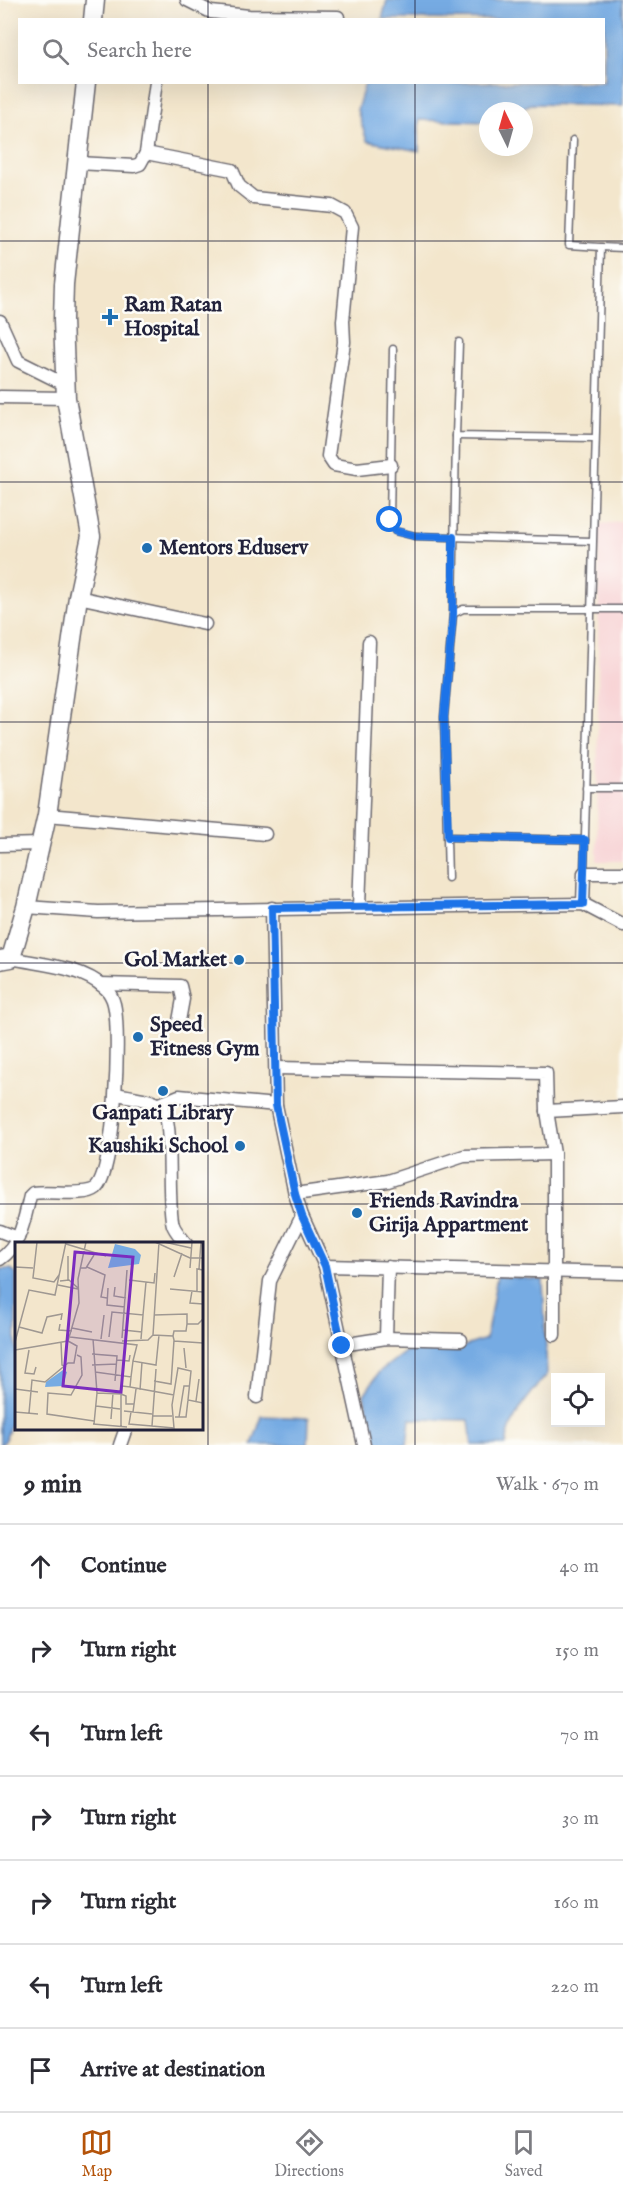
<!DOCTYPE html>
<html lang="en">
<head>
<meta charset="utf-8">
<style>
  body { margin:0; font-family:"IM FELL English",serif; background:#f2f2f3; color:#2b2b33 }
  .controls { position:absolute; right:18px; bottom:18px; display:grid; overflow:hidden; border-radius:0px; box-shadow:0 6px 24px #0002 }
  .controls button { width:54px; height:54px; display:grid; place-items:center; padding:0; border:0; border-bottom:2px solid #e1e1e2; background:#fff; color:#2b2b33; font:30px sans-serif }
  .compass { position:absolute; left:479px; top:102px; width:54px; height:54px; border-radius:50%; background:#fff; box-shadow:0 6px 24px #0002; rotate:355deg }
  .stop { position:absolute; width:18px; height:18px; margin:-14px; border:4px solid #1a73e8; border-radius:50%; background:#fff }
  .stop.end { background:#1a73e8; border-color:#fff; box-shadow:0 2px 6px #0008 }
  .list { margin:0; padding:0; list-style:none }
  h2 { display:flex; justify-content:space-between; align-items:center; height:78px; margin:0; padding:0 24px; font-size:26px }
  h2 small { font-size:20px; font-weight:400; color:#7c7c81 }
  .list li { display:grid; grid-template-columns:39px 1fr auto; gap:18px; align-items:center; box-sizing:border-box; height:84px; padding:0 24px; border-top:2px solid #e1e1e2 }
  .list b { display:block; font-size:22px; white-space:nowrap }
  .list em { font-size:20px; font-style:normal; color:#7c7c81 }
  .icon { flex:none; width:33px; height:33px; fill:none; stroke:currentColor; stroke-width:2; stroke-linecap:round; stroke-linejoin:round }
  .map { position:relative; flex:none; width:623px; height:1445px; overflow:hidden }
  .search { position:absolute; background:#fff; box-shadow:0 6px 24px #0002; left:18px; right:18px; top:18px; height:66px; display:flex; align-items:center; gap:15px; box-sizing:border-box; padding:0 21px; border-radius:0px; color:#7c7c81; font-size:22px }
  .sheet { height:666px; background:#fff }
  nav { display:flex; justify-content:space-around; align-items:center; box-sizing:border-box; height:84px; border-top:2px solid #e1e1e2; background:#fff; font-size:16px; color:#7c7c81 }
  nav a { display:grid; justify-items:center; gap:3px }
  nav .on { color:#b45309 }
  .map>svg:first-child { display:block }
  .built { fill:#f7cfd2 }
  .water { fill:#76abe3; stroke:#4c668f; stroke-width:1.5 }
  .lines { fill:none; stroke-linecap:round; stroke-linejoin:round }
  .lane-casing { stroke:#6b676e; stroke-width:9 }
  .street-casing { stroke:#6b676e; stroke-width:15 }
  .secondary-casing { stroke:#6b676e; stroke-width:21 }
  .lane { stroke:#fff; stroke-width:6 }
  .street { stroke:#fff; stroke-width:12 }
  .secondary { stroke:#fff; stroke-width:18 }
  .route { stroke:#1a73e8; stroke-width:8 }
  .grid { fill:none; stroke:#22223b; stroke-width:1.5; stroke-opacity:0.55 }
  .poi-dot { fill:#1f6fb2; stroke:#fdfcf7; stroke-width:2 }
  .labels { text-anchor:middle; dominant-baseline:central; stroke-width:5; stroke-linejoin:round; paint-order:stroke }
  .poi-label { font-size:21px; font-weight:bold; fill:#22223b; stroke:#fdfcf7; text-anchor:start }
  .inset-road { fill:none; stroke:#9f9892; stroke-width:1.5 }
  .view { fill:#7b2cbf; fill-opacity:0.15; stroke:#7b2cbf; stroke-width:3 }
  .inset-edge { fill:none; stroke:#22223b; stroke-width:3 }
</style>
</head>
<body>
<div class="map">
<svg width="623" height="1445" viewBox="0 0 623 1445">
  <rect width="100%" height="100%" fill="#fdfcf7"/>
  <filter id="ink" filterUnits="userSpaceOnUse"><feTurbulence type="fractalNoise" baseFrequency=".0167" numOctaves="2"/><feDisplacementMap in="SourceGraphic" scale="12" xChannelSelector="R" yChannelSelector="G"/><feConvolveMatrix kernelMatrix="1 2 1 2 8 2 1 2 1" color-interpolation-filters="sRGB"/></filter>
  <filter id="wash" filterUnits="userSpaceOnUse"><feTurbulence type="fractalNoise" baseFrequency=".008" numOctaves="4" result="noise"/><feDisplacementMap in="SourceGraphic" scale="24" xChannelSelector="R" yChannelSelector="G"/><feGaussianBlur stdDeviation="1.35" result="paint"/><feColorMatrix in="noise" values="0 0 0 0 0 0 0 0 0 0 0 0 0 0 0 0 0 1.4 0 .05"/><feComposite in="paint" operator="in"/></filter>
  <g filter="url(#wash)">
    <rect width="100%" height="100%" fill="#f3e6cc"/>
    <path class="built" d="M623,522V861H597L599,524Z"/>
    <g class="water">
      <path d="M387,0H623V106L531,104L516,111H488V122L419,120V151L367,141L357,110L365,83L604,82V20L382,19Z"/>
      <path d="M0,1269H11L16,1274V1408L5,1441L0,1445Z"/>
      <path d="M497,1276L543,1280L547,1375C530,1394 509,1418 506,1445H472L469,1420L410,1419L407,1445H374L364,1395L379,1372L409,1349L454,1350L486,1339Z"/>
      <path d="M262,1416L309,1418L308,1445H252Z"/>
    </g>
  </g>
  <g filter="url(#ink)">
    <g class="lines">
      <defs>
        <g id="lane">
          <path d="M573,140L569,245L601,247L584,873"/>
          <path d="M601,247L623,248"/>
          <path d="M459,342L456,436L594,438"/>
          <path d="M393,349L390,520L395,531L415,536L592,541"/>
          <path d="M453,614L456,436"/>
          <path d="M586,788H623"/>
          <path d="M448,837L585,840"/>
          <path d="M448,878L444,717L453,614L463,609H623"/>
        </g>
        <g id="street">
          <path d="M187,0L211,12L249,16L338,17"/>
          <path d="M146,153L232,170L239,186L254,198L332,206L345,213L352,227L343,321L344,342L328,456L334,465L357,469L391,465"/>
          <path d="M77,163L134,166L140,164L146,153L156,82"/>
          <path d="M0,321L18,361L66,385"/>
          <path d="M0,397L66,398"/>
          <path d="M78,597L205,624"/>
          <path d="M47,815L265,834"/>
          <path d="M0,845L41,844"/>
          <path d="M583,904L584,873H623"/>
          <path d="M26,907L98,912L583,904L623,925"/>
          <path d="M359,907L369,642"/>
          <path d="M272,908L276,1105L295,1194L302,1216L325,1266L364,1445"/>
          <path d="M100,984L180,986L183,999L179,1021"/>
          <path d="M276,1068L546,1073L547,1111L554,1154V1335"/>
          <path d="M116,1094C127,1096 152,1099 161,1106C175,1116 166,1202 173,1225C175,1231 182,1238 186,1244"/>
          <path d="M160,1104L179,1096L276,1105"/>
          <path d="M547,1111L623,1107"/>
          <path d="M295,1194L388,1181L464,1156L554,1154"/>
          <path d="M0,1231L18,1238"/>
          <path d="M0,1259C21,1245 24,1220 30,1196L33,1193C49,1190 85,1197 96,1188C115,1170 121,1031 114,1004C113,999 109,991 105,988C81,966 42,965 11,958"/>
          <path d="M325,1266L623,1273"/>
          <path d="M386,1338L388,1267"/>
          <path d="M342,1345L386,1338L461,1340"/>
          <path d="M257,1397L270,1281L302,1216"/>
          <path d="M120,1445L126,1428"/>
        </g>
        <g id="secondary">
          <path d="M93,20L95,0"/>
          <path d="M0,960L11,958L26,907L47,815L78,597L91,536L66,398L63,320L64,284L86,82"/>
        </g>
      </defs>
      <use href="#lane" class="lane-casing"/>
      <use href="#street" class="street-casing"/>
      <use href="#secondary" class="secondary-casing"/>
      <use href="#lane" class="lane"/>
      <use href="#street" class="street"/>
      <use href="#secondary" class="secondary"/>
    </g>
  </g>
  <g class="lines" filter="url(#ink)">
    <path class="route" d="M342,1346L325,1266L302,1216L295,1194L276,1105L272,908L583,904L585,840L448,837L444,717L453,614V537L415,536L395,531L390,520"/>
  </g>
  <path class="grid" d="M208,0V20M415,0V20M208,82V1445M415,82V1445M0,241H623M0,482H623M0,722H623M0,963H623M0,1204H623"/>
  <g class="poi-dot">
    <path d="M107 308h6v6h6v6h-6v6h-6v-6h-6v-6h6z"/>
    <circle cx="147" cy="548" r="6"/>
    <circle cx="239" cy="960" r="6"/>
    <circle cx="138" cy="1037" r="6"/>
    <circle cx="163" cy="1091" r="6"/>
    <circle cx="240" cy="1146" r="6"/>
    <circle cx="357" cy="1213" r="6"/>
  </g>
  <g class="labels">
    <g class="poi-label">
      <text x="124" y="305">Ram Ratan<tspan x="124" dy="24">Hospital</tspan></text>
      <text x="159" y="548">Mentors Eduserv</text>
      <text x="227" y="960" text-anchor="end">Gol Market</text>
      <text x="150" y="1025">Speed<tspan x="150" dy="24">Fitness Gym</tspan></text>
      <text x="163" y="1113" text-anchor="middle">Ganpati Library</text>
      <text x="228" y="1146" text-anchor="end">Kaushiki School</text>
      <text x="369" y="1201">Friends Ravindra<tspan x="369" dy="24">Girija Appartment</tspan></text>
    </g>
  </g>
  <g transform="translate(15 1242)">
    <rect width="188" height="188" fill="#f3e6cc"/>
    <path d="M100,2L120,7L126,13L124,22L93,26ZM48,128L52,130L48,144L30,145L31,140Z" fill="#76abe3"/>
    <path class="inset-road" d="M22,0L18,36L39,40L44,33M140,0L175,16H188M149,0L176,6M51,2L91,14M0,25L18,26M72,25L90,33L86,55L92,56M65,26H71L79,13M175,26L177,0M184,27L186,0M159,35L167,11M53,38V14M114,38L139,41L140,31M45,39L54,38L63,46M43,43L63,47M100,45L99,54L111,56M93,46L92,63L110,65M155,47L188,50M177,49L175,61L188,62M182,50V27L188,28M139,73L172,72V82M45,82L44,88L57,89M4,85L27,91L32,75L47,72L46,78M57,86L77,90M108,88L127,90M138,93L158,94L159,98L156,142L139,139M158,94L159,89H171L172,82H183L188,77M55,95L122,103L118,119M94,95L97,70L128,73L131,40M107,96L112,28M78,97L82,151L79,182M86,97L89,73M126,97L128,73M53,99L64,61L63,37L71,0M107,99L133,98L138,93L144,0M159,99L188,101M0,100L14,48L40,53L51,0M46,100L47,123L51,125M169,106L171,126M0,108L53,99M14,108L10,131L19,132L21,125M77,112L102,114L100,139M62,113L66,115L67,133L56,153L33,151L32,172L79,179M102,118L114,119L115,113M77,123L102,122M141,127L137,184L159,186L157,163L163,126L176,129L173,158L188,161M80,130L116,135L118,119L141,123L144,93M107,144L115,145L116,135M115,145L159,153M0,147L23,150M125,148L127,120M82,151L106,152V184M106,152L111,154V162H119M181,159L184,137M81,164L105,167M109,169L137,172M0,170L23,172M116,170L114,182L137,184M118,170L121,147M14,171L17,138L30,140L53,121H59L62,104L53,99M137,174H157M160,175H164L169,144H175M164,175H171L173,158M96,177L98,151M78,182L112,185"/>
    <path class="view" d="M60,10L118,15L106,150L48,144Z"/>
    <rect width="188" height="188" class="inset-edge"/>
  </g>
</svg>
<div class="controls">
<button><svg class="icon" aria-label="locate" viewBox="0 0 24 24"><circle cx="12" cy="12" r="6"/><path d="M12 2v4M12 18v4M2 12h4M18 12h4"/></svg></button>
</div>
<svg class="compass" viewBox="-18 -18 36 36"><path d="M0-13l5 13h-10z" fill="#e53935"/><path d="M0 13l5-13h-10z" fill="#7c7c81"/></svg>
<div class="stop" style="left:390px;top:520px"></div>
<div class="stop end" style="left:342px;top:1346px"></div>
<div class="search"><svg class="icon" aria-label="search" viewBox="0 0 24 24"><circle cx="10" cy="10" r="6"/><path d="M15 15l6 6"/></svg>Search here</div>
</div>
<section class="sheet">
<h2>9 min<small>Walk · 670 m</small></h2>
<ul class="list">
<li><svg class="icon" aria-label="ahead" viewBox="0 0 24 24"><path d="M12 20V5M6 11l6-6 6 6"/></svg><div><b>Continue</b></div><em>40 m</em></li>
<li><svg class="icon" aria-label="right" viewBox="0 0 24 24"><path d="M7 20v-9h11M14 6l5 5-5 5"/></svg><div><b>Turn right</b></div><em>150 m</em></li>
<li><svg class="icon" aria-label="left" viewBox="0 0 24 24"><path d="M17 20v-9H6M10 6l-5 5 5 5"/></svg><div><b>Turn left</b></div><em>70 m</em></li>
<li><svg class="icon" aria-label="right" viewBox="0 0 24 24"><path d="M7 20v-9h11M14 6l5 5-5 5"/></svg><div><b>Turn right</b></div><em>30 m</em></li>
<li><svg class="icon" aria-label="right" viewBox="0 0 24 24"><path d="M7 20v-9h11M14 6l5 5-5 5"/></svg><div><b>Turn right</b></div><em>160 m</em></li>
<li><svg class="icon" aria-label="left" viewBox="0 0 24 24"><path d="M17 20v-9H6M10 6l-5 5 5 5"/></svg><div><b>Turn left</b></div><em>220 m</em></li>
<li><svg class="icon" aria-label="arrive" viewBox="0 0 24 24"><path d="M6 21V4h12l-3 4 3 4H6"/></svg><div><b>Arrive at destination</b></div></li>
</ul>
</section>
<nav>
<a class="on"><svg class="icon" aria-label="map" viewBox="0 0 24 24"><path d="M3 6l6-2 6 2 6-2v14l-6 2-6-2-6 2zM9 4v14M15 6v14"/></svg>Map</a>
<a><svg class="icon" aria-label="directions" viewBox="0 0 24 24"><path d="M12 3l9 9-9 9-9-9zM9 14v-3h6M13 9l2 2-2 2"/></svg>Directions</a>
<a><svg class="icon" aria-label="saved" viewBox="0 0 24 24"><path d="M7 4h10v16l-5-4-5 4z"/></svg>Saved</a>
</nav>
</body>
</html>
